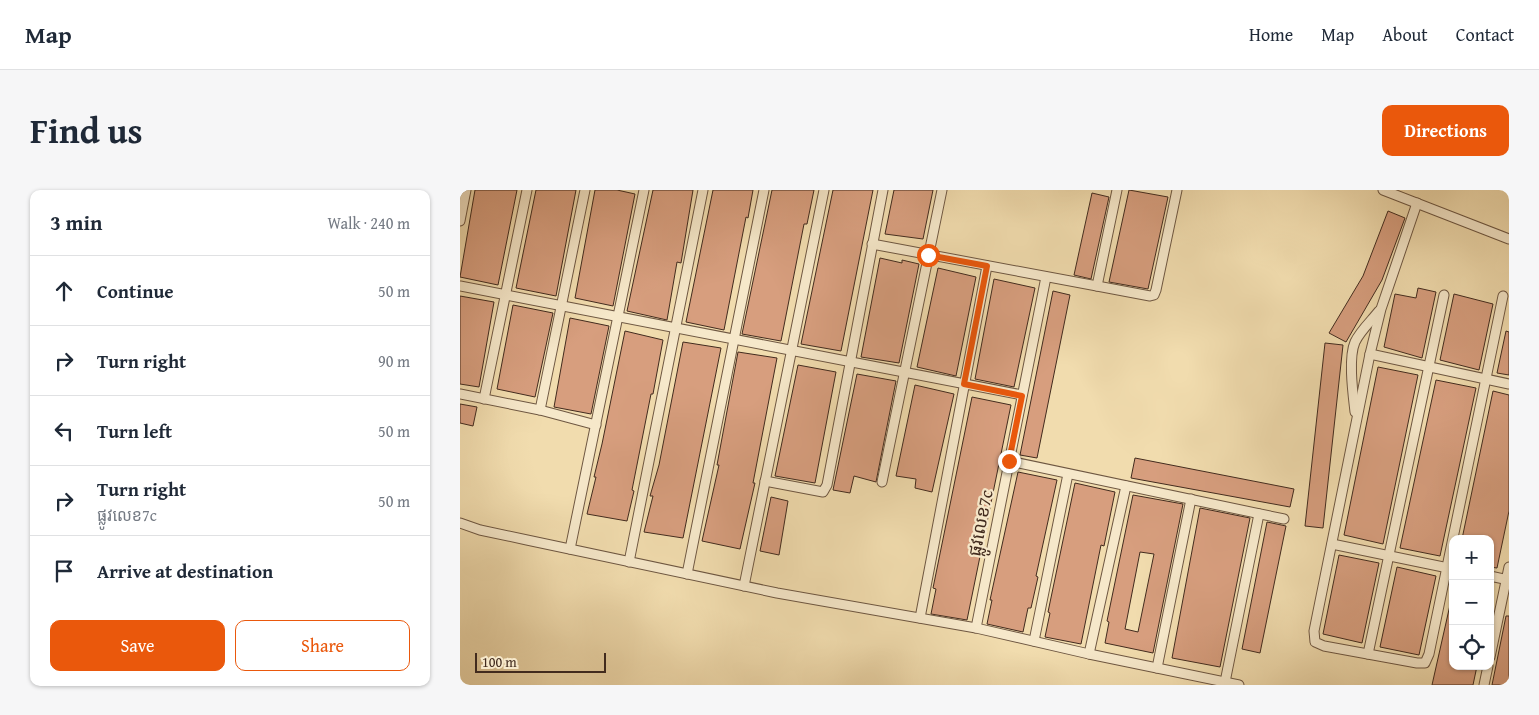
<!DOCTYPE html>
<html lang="en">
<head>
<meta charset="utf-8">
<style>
  body { margin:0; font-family:"Gentium Book Plus","Noto Sans Khmer",serif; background:#f6f6f7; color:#1f2937 }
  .controls { position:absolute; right:15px; bottom:15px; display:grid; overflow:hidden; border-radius:10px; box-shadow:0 1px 4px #0004 }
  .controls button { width:45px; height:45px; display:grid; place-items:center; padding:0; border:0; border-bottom:1px solid #e0e1e3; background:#fff; color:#1f2937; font:25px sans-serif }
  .scale { position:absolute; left:15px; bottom:12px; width:131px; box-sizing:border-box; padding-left:5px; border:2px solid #422b1e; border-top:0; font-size:14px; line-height:18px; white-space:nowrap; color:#422b1e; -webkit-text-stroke:4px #f6e8ca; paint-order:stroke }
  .stop { position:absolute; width:15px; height:15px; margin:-11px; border:4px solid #ea580c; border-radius:50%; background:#fff }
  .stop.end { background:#ea580c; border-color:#fff; box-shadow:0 1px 5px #0008 }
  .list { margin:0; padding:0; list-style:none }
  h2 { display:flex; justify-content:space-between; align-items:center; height:65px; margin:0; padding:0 20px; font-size:21px }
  h2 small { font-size:16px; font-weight:400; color:#747a83 }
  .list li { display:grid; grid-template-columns:32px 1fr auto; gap:15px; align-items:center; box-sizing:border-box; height:70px; padding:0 20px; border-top:1px solid #e0e1e3 }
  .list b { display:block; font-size:19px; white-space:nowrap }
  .list p { margin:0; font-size:16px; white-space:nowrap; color:#747a83 }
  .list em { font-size:16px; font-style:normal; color:#747a83 }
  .actions { display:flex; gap:10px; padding:15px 20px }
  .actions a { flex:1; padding:11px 0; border:1px solid #ea580c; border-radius:10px; text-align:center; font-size:18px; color:#ea580c }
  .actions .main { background:#ea580c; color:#fff }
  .icon { flex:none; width:28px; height:28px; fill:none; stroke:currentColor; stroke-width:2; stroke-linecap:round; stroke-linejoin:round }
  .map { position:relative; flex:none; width:1049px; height:495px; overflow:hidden; border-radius:10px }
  header { display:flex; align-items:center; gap:30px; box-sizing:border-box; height:70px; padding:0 25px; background:#fff; border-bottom:1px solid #e0e1e3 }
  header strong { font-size:24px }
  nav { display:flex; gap:28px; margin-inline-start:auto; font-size:18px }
  .intro { display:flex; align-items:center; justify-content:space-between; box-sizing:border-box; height:120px; padding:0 30px }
  h1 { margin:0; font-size:35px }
  .button { padding:12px 22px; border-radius:10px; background:#ea580c; color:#fff; font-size:18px; font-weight:700 }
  main { display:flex; gap:30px; padding:0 30px }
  aside { flex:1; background:#fff; border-radius:10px; box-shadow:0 1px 4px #0004 }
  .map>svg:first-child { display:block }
  .building { fill:#d79e7e; stroke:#422b1e; fill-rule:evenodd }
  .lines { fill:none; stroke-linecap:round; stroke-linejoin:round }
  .minor-casing { stroke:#6e5742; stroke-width:11 }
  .minor { stroke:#f6e8ca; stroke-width:9 }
  .route { stroke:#ea580c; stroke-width:6 }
  .labels { text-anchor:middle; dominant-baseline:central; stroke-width:4.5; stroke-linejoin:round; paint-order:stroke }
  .street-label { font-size:18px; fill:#422b1e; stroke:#f6e8ca }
</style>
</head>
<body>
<header>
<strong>Map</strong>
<nav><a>Home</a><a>Map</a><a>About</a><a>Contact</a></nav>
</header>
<div class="intro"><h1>Find us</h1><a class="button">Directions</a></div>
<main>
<aside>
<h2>3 min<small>Walk · 240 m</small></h2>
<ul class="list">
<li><svg class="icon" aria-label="ahead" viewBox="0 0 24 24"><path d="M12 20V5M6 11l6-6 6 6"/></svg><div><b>Continue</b></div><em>50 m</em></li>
<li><svg class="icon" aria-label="right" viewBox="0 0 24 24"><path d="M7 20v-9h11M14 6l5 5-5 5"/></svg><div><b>Turn right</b></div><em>90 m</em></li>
<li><svg class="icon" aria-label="left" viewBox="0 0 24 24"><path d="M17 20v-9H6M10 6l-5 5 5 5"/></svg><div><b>Turn left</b></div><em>50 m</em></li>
<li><svg class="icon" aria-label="right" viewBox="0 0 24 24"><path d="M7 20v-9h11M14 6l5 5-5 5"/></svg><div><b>Turn right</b><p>ផ្លូវលេខ7c</p></div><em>50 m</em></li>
<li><svg class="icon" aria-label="arrive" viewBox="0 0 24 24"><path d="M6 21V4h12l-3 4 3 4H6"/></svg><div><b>Arrive at destination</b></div></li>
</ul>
<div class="actions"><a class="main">Save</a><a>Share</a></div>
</aside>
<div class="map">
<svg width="1049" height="495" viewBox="0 0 1049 495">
  <rect width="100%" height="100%" fill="#f1dcae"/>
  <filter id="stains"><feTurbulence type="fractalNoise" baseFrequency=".004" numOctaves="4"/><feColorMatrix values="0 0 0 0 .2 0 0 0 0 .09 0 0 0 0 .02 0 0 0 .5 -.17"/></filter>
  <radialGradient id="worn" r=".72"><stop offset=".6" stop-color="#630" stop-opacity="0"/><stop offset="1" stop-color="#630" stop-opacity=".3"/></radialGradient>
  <g class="building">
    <path d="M15,0H57L38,95L0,87Z"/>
    <path d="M76,0H116L96,106L56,98Z"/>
    <path d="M135,0H157L175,4L153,116L115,108Z"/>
    <path d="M193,0H233L221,73L217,72L207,130L167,121Z"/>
    <path d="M253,0H293L288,28L286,27L264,140L226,132Z"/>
    <path d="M312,0H354L347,34H344L321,151L282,144Z"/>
    <path d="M373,0H413L381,161L341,154Z"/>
    <path d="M434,0H473L463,49L425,44Z"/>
    <path d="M669,0L708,7L688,99L649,92Z"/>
    <path d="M632,3L649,7L631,89L614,85Z"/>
    <path d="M928,21L945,28L922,90L886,152L869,143L903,86Z"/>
    <path d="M420,68L442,73V70L459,74L439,173L401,167Z"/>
    <path d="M478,78L516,87L496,186L457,177Z"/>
    <path d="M534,89L575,98L554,197L515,189Z"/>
    <path d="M958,98L976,102L962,168L924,157L935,104L956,108Z"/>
    <path d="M593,101L610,105L577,268L560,265Z"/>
    <path d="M994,104L1033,114L1019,180L980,170Z"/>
    <path d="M0,106L34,112L19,197L0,194Z"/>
    <path d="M53,115L93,123L75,207L37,199Z"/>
    <path d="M110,128L149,136L131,224L94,217Z"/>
    <path d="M165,141L203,150L193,204H191L172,300L174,301L167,331L127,324L136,287H134L142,254Z"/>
    <path d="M1046,141L1049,142V185L1037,183Z"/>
    <path d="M223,152L261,158L223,348L184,342L193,306H190L199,275Z"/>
    <path d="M865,153L883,155L863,338L845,336Z"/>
    <path d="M278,162L317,168L293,293H295L280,359L242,351L259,275H257Z"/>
    <path d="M338,175L376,182L355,293L315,286Z"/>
    <path d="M918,177L958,185L923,354L884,345Z"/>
    <path d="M397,184L436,191L416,292L394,286L390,303L373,300Z"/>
    <path d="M976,190L1016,198L980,366L940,358Z"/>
    <path d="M455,195L494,204L472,302L455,298L456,289L436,286Z"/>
    <path d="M1033,201L1049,205V321L1037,378L1030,377V349H1002Z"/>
    <path d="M512,207L551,215L507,430L471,424L476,399L473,398Z"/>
    <path d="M0,214L17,217L13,236L0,233Z"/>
    <path d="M675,268L834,299L830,317L671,288Z"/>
    <path d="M558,282L597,290L576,386L578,387L571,418H568L563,442L527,434L532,410H530Z"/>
    <path d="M615,293L655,302L644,356L641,355L621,454L585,447L590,423L588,422Z"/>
    <path d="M673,305L723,314L693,463L645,453L649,432L647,431ZM680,362L694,364L678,442L665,439Z"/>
    <path d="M311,307L328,311L319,365L300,361Z"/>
    <path d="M740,318L790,328L760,477L712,468Z"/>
    <path d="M807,332L826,336L800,463L782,459Z"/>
    <path d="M879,365L919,373L902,453L863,444Z"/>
    <path d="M937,377L976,386L959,465L920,457Z"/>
    <path d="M990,415H993V476H1017L1013,495H972Z"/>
    <path d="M1046,426H1049V495H1032Z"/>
  </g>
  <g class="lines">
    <defs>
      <g id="minor">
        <path d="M923,0L1049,49"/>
        <path d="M957,13L921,119L910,164L854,441L855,452L864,456L957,473H965L969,464L1043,106"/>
        <path d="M0,31L6,0"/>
        <path d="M412,54L637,96L657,0"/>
        <path d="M0,96L562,205"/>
        <path d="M637,96L690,106L694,105L696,100L717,0"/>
        <path d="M910,164L1049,194"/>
        <path d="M0,204L80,220L136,235"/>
        <path d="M24,209L67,0"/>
        <path d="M80,220L125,0"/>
        <path d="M895,222C893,204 888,168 895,152C900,141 912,130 919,121"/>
        <path d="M549,271L824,329"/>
        <path d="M305,291L363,302L367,295L423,0"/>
        <path d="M422,292L482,0"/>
        <path d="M0,333L20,340L67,350L317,403L516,438L629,464L779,495"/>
        <path d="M872,354L993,379"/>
        <path d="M110,359L184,0"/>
        <path d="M169,372L243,0"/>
        <path d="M227,384L304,0"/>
        <path d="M1030,386L1049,390"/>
        <path d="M284,396L364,0"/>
        <path d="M460,428L527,76"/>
        <path d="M516,438L586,87"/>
        <path d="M574,451L608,284"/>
        <path d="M629,464L666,296"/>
        <path d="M908,464L984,105"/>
        <path d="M1030,467L1049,377"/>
        <path d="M697,478L731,309"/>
        <path d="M765,492L799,324"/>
        <path d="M1024,495L1028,476"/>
      </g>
    </defs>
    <use href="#minor" class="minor-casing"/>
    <use href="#minor" class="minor"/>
  </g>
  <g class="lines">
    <path class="route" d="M468,65L527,76L504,194L562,206L549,271"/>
  </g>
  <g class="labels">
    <g class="street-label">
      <text transform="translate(520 333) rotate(-79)">ផ្លូវលេខ7c</text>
    </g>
  </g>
  <rect width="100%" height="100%" filter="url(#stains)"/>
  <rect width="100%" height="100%" fill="url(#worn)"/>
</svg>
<div class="controls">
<button>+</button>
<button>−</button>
<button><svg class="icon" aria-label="locate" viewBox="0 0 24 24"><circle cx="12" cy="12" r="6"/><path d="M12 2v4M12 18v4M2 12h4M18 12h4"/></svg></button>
</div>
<div class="scale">100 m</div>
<div class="stop" style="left:468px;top:65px"></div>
<div class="stop end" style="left:549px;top:271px"></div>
</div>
</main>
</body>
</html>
